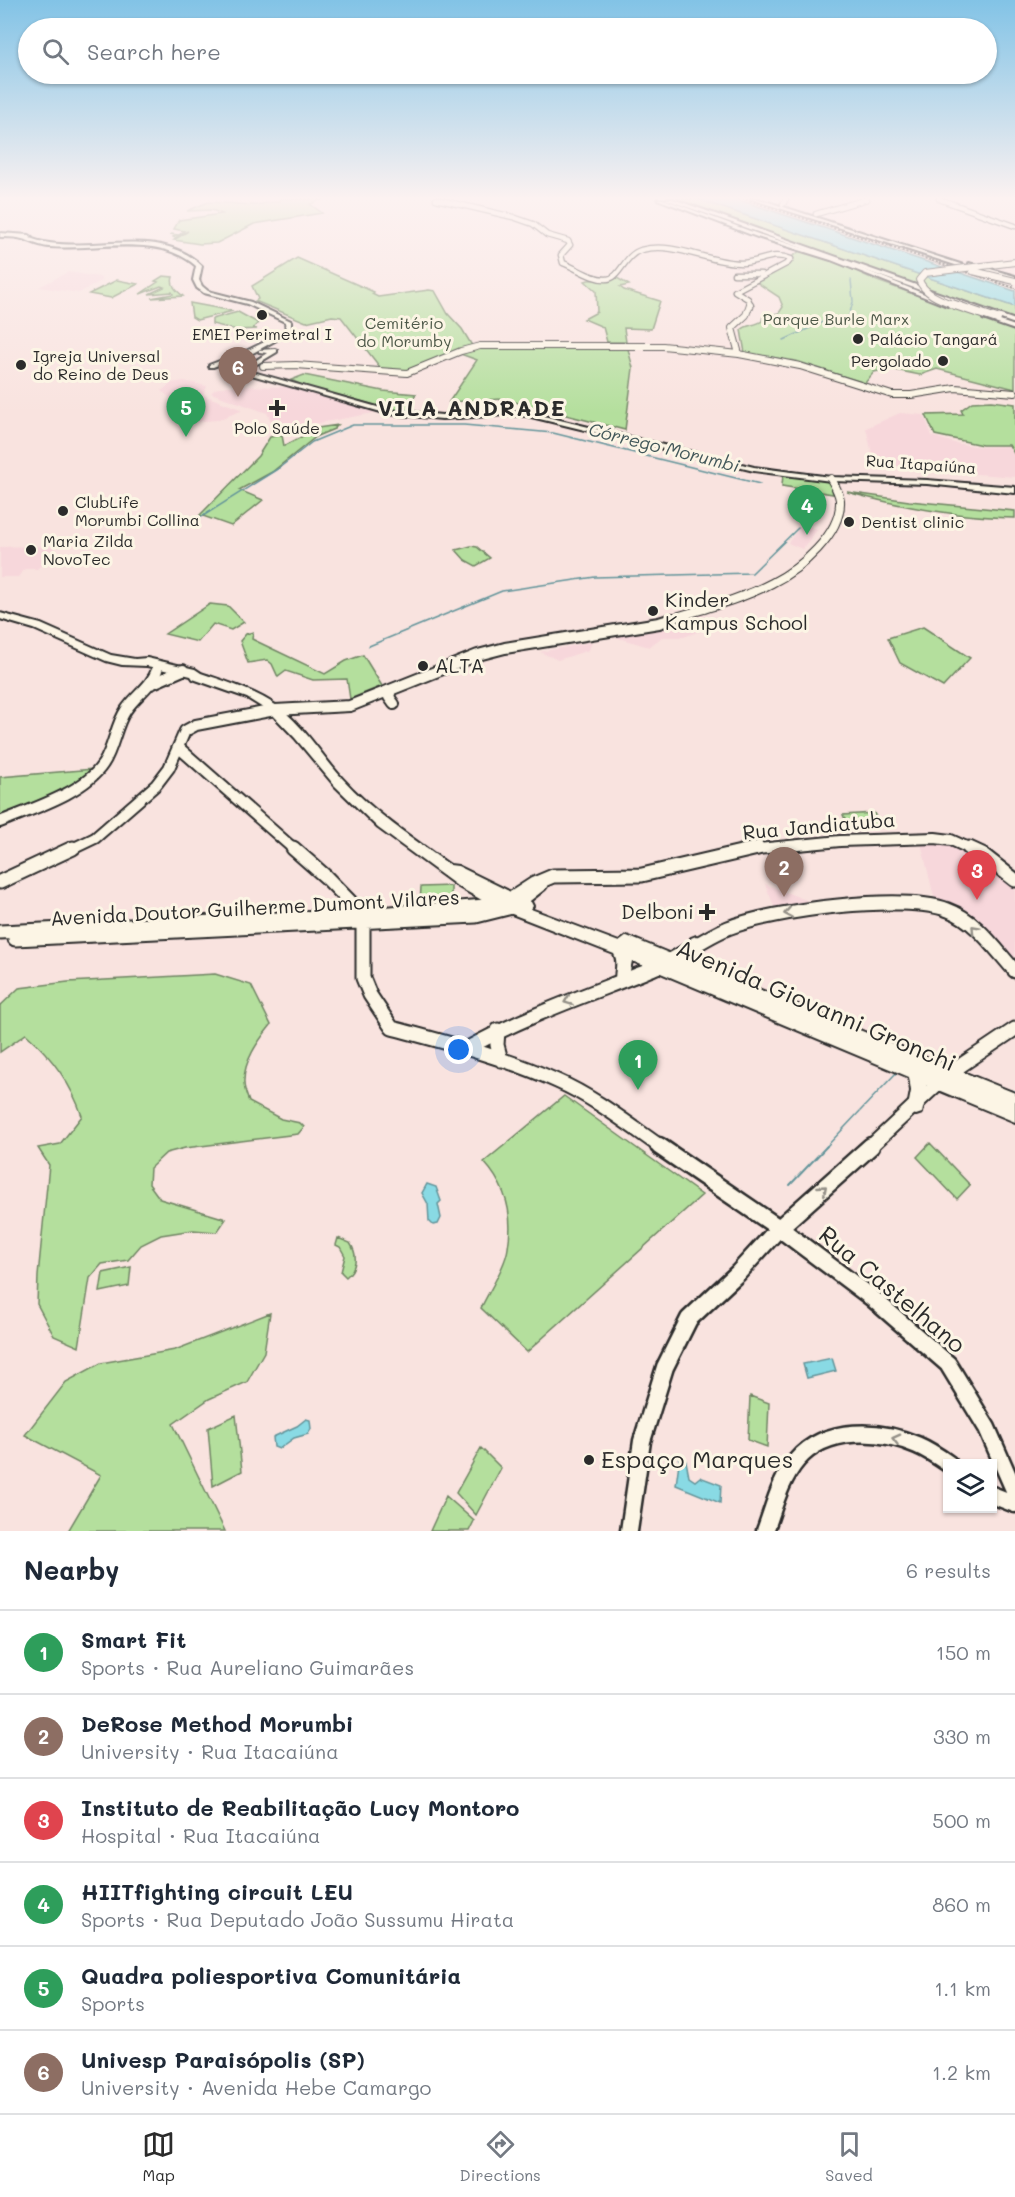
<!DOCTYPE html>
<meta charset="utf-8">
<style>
body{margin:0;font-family:Mali,sans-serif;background:#f6f6f7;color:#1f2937}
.controls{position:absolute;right:18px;bottom:18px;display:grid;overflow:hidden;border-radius:0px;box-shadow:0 2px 4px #0004}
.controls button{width:54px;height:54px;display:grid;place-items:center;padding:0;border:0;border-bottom:2px solid #e0e1e3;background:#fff;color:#1f2937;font:30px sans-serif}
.you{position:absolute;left:459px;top:1050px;width:21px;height:21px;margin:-15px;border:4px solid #fff;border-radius:50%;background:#1a73e8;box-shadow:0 0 0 9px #1a73e833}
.badge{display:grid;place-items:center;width:39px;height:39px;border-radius:50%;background:#2b2b2b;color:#fff;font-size:20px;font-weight:700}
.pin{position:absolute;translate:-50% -50px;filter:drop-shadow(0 2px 3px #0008)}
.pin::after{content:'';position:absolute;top:32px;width:21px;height:18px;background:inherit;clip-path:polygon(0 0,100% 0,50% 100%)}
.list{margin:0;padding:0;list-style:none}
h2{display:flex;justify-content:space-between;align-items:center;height:78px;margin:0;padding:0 24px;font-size:26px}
h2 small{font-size:20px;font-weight:400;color:#747a83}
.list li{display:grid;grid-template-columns:39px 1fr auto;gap:18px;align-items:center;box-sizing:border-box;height:84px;padding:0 24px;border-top:2px solid #e0e1e3}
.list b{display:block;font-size:22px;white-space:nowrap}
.list p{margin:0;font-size:20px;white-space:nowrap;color:#747a83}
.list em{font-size:20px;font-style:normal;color:#747a83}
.icon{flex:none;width:33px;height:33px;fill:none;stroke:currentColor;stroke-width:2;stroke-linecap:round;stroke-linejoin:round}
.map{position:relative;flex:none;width:1015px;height:1531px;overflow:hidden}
.search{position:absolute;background:#fff;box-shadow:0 2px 4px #0004;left:18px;right:18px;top:18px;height:66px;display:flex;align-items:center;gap:15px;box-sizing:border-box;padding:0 21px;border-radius:33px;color:#747a83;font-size:22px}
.sheet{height:582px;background:#fff}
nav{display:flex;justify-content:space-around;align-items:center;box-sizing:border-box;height:84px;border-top:2px solid #e0e1e3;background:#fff;font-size:16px;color:#747a83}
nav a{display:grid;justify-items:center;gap:3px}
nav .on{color:#2b2b2b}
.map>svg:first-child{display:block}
.built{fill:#f7d7db}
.green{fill:#b4df9d;stroke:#708564;stroke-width:1.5}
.water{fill:#89dae4;stroke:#63949a;stroke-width:1.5}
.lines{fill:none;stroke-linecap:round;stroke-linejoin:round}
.stream-far1{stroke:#63949a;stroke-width:1.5}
.stream{stroke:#63949a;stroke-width:2}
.secondary-far5-casing{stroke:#2b2b2b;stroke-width:7}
.secondary-far4-casing{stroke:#2b2b2b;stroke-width:8}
.secondary-far3-casing{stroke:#2b2b2b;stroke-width:10}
.secondary-far2-casing{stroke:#2b2b2b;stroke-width:14}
.secondary-far1-casing{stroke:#2b2b2b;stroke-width:17}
.secondary-casing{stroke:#2b2b2b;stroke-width:21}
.primary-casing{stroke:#2b2b2b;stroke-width:4}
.highway-casing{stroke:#2b2b2b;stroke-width:4}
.secondary-far5{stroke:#fcf5e5;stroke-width:4.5}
.secondary-far4{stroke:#fcf5e5;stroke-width:6}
.secondary-far3{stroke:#fcf5e5;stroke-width:8}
.secondary-far2{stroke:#fcf5e5;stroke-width:10}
.secondary-far1{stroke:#fcf5e5;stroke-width:13}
.secondary{stroke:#fcf5e5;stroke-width:16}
.primary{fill:#fcf5e5;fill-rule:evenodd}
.highway{fill:#fcf5e5;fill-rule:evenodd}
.rail-casing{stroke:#2b2b2b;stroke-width:2}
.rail{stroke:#fcf5e5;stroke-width:1.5;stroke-dasharray:2;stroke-linecap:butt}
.highway-bridge-far1-casing{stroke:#2b2b2b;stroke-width:8;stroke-linecap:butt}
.highway-bridge-casing{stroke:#2b2b2b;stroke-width:10;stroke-linecap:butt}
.highway-bridge-far1{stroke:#fcf5e5;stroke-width:6}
.highway-bridge{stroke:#fcf5e5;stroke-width:8}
.oneway{stroke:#949088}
.poi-dot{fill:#2b2b2b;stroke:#fcf5e5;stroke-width:2}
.labels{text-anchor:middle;stroke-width:6;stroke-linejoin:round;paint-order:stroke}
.far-park-label{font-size:16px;fill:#4d5848;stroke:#fcf5e5}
.far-poi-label{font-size:16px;fill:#2b2b2b;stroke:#fcf5e5;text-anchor:start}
.far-street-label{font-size:16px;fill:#2b2b2b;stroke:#fcf5e5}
.far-water-label{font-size:18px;font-style:italic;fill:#425759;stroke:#fcf5e5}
.poi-label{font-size:20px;fill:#2b2b2b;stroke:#fcf5e5;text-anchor:start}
.street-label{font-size:20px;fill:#2b2b2b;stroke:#fcf5e5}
.far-district-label{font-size:22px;font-weight:bold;letter-spacing:1.5px;fill:#2b2b2b;stroke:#fcf5e5}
.near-street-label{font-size:24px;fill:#2b2b2b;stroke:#fcf5e5}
.near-poi-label{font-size:24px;fill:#2b2b2b;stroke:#fcf5e5;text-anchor:start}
</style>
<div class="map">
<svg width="1015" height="1531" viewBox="0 0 1015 1531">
<rect width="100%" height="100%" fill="#f9e3df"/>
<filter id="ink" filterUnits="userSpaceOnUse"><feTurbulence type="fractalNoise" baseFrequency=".0167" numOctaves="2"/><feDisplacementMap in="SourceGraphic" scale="12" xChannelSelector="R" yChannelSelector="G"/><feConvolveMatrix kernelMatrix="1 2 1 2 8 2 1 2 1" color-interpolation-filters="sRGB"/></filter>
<g filter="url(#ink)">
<!-- built -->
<path class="built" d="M68,272L99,277L103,280L79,293L39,287Z
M184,381L207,386L203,395L240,409L241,411L217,420L181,423L185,413L182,406L161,391L172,383Z
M227,386L288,387L379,412L271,432V421L267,413L211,393L215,389Z
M900,413L924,415L932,436L954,443L982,447L1008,446L1015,456V477L875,466L866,428Z
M801,525L818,529L802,549L788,543Z
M29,546L54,547L47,560L37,569H25L18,577H0V547Z
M699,611L713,626L684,637H662L649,647L605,634Z
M592,642L589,650L558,660L540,652Z
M936,840L960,846L1015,885V967L945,904L934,897L921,843Z
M765,884L806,900L807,904L775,908Z"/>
<!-- green -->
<path class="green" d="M279,199H324L310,204L322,213L254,224L217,243L200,244L174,240L188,231L175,238L173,237L176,235L170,234L179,235L184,231L174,229L179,220L222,214L212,210L187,211L208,202L255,205L280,201Z
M673,199H698L1015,307V320Z
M800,251L835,261L877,281L1015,330V389L937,369L920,375L890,369L874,372L865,383L796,361L745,353L741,330C747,324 755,326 762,321L763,316L779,313L783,307L779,297L756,282Z
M297,258L374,292L372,294L378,297L429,290L435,291L448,314L462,329L474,349H628L633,368L625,430L503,399L449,402L477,360L458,353L415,370L383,371L341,317L332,316L306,322L255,301L258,299L252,286Z
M163,276L173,277C170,286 177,291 183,296L151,298L173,294L172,292L149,294L164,287L161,286L140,294L158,282L155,281Z
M617,278L629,285L620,287L624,290L660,301L651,329L624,328L626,342H607L603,327L584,319L597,312L596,291L585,281C595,277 606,284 617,278Z
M117,280L138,284L111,298L89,294Z
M190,303L233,311L197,320L192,317Z
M238,312L258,323L253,328L257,329L237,330L212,324V319Z
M304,375L383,391L416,394L411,401L414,410L406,411C421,413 437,416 453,416C479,415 503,410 529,413L730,462L771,470L736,464L544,416L494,412L453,416L393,410L304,386L291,380Z
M991,401L1015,404V455L1009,445H982L935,435L926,415L963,414L961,410L972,402Z
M338,425L334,429L317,436L272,472L239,490L263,500L231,526L200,515L258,456L270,437L282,435L284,446L309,433L311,429Z
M783,474L830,482L833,494L782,486Z
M847,492L909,501L1015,511V518C959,517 901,507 847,492Z
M471,546L477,547L490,558L476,566L465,560L456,550Z
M210,604L228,606L244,622L231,630L213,624L198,642L165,634Z
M923,627L970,658L943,687L900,663L888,638Z
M253,632L252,639L256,641L325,674L346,661L363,655L382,686L350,699L347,679L313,680L286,671L278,677L272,664L267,660L248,663L240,641L246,634Z
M94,769L69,788L0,820V777Z
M874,813L880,826L849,828L843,815Z
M451,886V902L420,904L421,887Z
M215,974L251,985L271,1025C258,1041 243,1062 244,1083C244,1089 247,1096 249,1102L281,1119L300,1123L304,1127L298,1134L185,1148L166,1153L150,1168L149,1184L160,1199L226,1219L217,1232L193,1230L161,1235L141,1245L128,1260L102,1264L90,1278L79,1347L54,1336L37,1304L38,1276L49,1165L38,1148L60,1144L82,1116C71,1083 52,1057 26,1034L0,1052V1006L19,988L68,982Z
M564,1096L702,1195L527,1352L481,1308C489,1291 506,1265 508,1248C514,1214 506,1186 484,1162Z
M930,1143L970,1185L957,1199L917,1157Z
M338,1238L350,1243C358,1255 357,1268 346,1277L341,1272L345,1256L340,1247L336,1245Z
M131,1267L129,1286L100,1292L103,1273Z
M270,1313L264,1352L247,1382L209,1399L173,1424L225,1531H68L101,1475L25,1435L66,1382L101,1363L175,1350Z
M750,1396L769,1403L767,1447L748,1440Z
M236,1415L242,1471L213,1486L208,1428Z
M481,1448L501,1468L476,1515L456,1493Z
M446,1496L474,1521L469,1531H430Z"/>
<!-- water -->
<path class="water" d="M697,199H736L1015,291V307Z
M427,1184L436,1187L441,1201L438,1204L441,1218L438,1224L433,1225L429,1221L428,1204L422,1193Z
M832,1358L836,1371L807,1378L803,1364Z
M306,1419L310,1420L311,1429L308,1434L294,1438L279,1449L274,1447L273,1437L297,1426Z
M680,1455L686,1461L689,1477L695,1481L700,1477L721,1485L720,1503L676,1485Z"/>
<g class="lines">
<!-- stream-far1 -->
<path class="stream-far1" d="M851,280L853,301
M843,320L848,319L853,302
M784,340L827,320
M195,521L279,468L312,442L353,425H464L553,433L760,484
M369,646L502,591L595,577L752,573L798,528
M1005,1089L1015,1091
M826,1147L897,1072"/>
<!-- stream -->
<path class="stream" d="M790,1185L827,1146"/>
<defs>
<path id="secondary-far5" d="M436,199L513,217L533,224L547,235L568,241L570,245L561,255L563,263C577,268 592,280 607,279C620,279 624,255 641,250C676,241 707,263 741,263C760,263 772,251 791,259L788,263L735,291L748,299L751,306
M939,199L1015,226
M783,204L786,199
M816,214L867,199
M734,274H761"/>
<path id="secondary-far4" d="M739,354L732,328L746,315L750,304
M263,366L296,365L407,373L461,351L480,346H663L739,354L800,366L892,395H911L955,388L1015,393"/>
<path id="secondary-far3" d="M667,620C702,609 740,600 772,583C800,569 842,534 840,500C839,492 835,486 831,479"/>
<path id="secondary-far2" d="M151,684L183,670
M391,690L389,697L394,704
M178,747L295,850
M0,822C31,809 84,793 103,764C114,748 115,726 126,710C136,695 151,687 157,670
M70,850L95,838L156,785L169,768L185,731L196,725L275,710L350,706L478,655L505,648L659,623L672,619
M747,850L840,841L935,838L951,840L973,850"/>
<path id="secondary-far1" d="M293,848L326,877L363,915
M969,848L982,854L1015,880
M0,882L73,848
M363,915V978L370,995L392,1028C448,1043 504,1057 557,1081C594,1097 628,1124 661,1147
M0,932L363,915L486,906L511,899L534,884L553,876L642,875L758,848
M15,939L476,916L512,907L541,884
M498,1030L497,1045L501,1060
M468,1048C527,1015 590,994 652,969C679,958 701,939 728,928C773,910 904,893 948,910C976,920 996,950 1015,971
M870,1147L948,1074L1015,1029"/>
<path id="secondary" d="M659,1146L779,1228L871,1297L948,1364L987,1428L1015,1492
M992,1495L1015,1504
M629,1531L642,1441L665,1367L689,1319L738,1273L779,1228L871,1146
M765,1531C774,1507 780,1480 797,1460C826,1426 880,1429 917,1445C929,1450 939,1457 949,1464"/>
<path id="primary" d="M657,199H663L761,235L835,258L952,305L947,306L831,260L757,237Z
M0,233L29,235L32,237L30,238C83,258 157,221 202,266L199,280L202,286L208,291L251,302L291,321V332L251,354L243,363L246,370L388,410L442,415L505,411L527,412L754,467L831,477L927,480L1015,487V493L927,484L831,481L754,471L527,416L505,415L442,419L388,414L241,372L237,363L240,357L213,367H209V365L248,350L281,334L286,330L285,322L247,304L204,293L197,288L193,280L196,266C157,232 97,251 49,247C38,246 29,240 18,238C13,237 6,237 0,237Z
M985,316L1015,326V330L983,319Z
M275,349L277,350V352L257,364L252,363L267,353L259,352V350Z
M0,613L41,624L111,655L135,659L147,658L195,669L201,673C227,682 254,690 277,706C303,724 321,755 342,778C373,812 412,838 450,865L458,866L531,902L533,906L531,909L619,942L627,936L688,961L691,938L696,936L701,938C705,948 700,958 704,967L1015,1093V1122L926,1085L927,1091L922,1113L916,1115L910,1113L908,1107L911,1091L909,1077L632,961L627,985L622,987L617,985C612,974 620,965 614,954L494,907L457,886L378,828L335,786L295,738L271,713L247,698L193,679L191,676L147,666L122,665L106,661L34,629L0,619Z"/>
<path id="highway" d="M665,199H673L1015,320V324Z
M751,199H759L982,271L977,272Z
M969,263L1015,276V280L969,265Z"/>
</defs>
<!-- secondary-far5 casing -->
<use href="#secondary-far5" class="secondary-far5-casing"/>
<!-- secondary-far4 casing -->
<use href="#secondary-far4" class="secondary-far4-casing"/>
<!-- secondary-far3 casing -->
<use href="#secondary-far3" class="secondary-far3-casing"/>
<!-- secondary-far2 casing -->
<use href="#secondary-far2" class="secondary-far2-casing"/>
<!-- secondary-far1 casing -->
<use href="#secondary-far1" class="secondary-far1-casing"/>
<!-- secondary casing -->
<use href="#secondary" class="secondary-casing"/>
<!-- primary casing -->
<use href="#primary" class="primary-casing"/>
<!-- highway casing -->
<use href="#highway" class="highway-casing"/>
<!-- secondary-far5 -->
<use href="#secondary-far5" class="secondary-far5"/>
<!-- secondary-far4 -->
<use href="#secondary-far4" class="secondary-far4"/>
<!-- secondary-far3 -->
<use href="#secondary-far3" class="secondary-far3"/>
<!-- secondary-far2 -->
<use href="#secondary-far2" class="secondary-far2"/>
<!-- secondary-far1 -->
<use href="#secondary-far1" class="secondary-far1"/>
<!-- secondary -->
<use href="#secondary" class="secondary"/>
<!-- primary -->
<use href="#primary" class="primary"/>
<!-- highway -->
<use href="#highway" class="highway"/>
<defs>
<path id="rail" d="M744,199L1015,288"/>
</defs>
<!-- rail casing -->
<use href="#rail" class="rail-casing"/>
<!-- rail -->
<use href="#rail" class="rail"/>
<defs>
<path id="highway-bridge-far1" d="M973,271L1015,281
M957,306C942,300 925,295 919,280L925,273L1015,262"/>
<path id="highway-bridge" d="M952,304L997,319"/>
</defs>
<!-- highway-bridge-far1 casing -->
<use href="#highway-bridge-far1" class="highway-bridge-far1-casing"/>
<!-- highway-bridge casing -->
<use href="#highway-bridge" class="highway-bridge-casing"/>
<!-- highway-bridge-far1 -->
<use href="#highway-bridge-far1" class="highway-bridge-far1"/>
<!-- highway-bridge -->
<use href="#highway-bridge" class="highway-bridge"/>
</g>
<!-- one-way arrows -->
<defs><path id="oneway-chevron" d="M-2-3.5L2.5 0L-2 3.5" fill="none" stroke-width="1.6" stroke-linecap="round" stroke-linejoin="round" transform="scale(1.5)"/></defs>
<g class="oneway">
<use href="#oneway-chevron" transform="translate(788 913) rotate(170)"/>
<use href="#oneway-chevron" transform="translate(975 929) rotate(-133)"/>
<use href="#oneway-chevron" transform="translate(568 1001) rotate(159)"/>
<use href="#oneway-chevron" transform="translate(823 1189) rotate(-41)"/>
<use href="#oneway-chevron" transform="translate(896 1439) rotate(-166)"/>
</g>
</g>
<!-- sky -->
<linearGradient id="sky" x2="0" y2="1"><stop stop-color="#82c3e6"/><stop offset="0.48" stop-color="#fcf2f1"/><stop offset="1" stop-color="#fcf2f1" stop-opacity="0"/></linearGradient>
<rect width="1015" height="413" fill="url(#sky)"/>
<!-- markers -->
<g class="poi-dot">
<circle cx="262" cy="315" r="6"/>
<circle cx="858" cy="339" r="6"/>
<circle cx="943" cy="361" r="6"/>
<circle cx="21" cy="365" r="6"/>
<path d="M274 399h6v6h6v6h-6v6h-6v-6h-6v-6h6z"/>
<circle cx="63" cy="511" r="6"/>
<circle cx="849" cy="522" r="6"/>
<circle cx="31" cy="550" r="6"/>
<circle cx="653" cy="611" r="6"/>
<circle cx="423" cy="666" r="6"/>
<path d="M704 903h6v6h6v6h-6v6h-6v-6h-6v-6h6z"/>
<circle cx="589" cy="1460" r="6"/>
</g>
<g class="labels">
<!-- far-park labels -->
<g class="far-park-label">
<text x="836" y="325">Parque Burle Marx</text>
<text x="404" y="329">Cemitério<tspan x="404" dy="18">do Morumby</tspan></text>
</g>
<!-- far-poi labels -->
<g class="far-poi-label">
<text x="262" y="340" text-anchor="middle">EMEI Perimetral I</text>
<text x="870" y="345">Palácio Tangará</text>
<text x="33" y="362">Igreja Universal<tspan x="33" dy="18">do Reino de Deus</tspan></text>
<text x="931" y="367" text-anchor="end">Pergolado</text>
<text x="277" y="434" text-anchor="middle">Polo Saúde</text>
<text x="75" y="508">ClubLife<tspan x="75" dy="18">Morumbi Collina</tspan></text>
<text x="861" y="528">Dentist clinic</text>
<text x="43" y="547">Maria Zilda<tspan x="43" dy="18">NovoTec</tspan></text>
</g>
<!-- far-street labels -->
<g class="far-street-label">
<text transform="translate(921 464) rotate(4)" y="6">Rua Itapaiúna</text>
</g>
<!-- far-water labels -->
<g class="far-water-label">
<text transform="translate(664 448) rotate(14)" y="6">Córrego Morumbi</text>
</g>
<!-- poi labels -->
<g class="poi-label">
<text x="665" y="607">Kinder<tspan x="665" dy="23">Kampus School</tspan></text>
<text x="435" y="673">ALTA</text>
<text x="694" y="919" text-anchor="end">Delboni</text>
</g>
<!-- street labels -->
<g class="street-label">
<text transform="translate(819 826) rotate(-5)" y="7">Rua Jandiatuba</text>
<text transform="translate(255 908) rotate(-3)" y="7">Avenida Doutor Guilherme Dumont Vilares</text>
</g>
<!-- far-district labels -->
<g class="far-district-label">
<text x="472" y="416">VILA ANDRADE</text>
</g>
<!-- near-street labels -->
<g class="near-street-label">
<text transform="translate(816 1006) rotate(23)" y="8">Avenida Giovanni Gronchi</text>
<text transform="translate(892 1290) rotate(40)" y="8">Rua Castelhano</text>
</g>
<!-- near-poi labels -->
<g class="near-poi-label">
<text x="601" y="1468">Espaço Marques</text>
</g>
</g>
</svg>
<div class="controls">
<button><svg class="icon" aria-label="layers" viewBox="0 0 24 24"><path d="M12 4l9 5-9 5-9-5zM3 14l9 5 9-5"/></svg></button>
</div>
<div class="you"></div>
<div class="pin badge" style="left:638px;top:1090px;background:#2e9e5b">1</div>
<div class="pin badge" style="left:784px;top:897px;background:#8d6e63">2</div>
<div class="pin badge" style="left:977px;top:900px;background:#e0444e">3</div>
<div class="pin badge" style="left:807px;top:535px;background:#2e9e5b">4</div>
<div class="pin badge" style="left:186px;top:437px;background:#2e9e5b">5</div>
<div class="pin badge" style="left:238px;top:397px;background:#8d6e63">6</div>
<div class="search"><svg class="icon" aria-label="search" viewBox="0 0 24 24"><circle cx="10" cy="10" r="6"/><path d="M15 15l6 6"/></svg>Search here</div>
</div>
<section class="sheet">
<h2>Nearby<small>6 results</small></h2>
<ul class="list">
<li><span class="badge" style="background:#2e9e5b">1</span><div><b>Smart Fit</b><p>Sports · Rua Aureliano Guimarães</p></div><em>150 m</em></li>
<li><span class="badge" style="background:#8d6e63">2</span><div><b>DeRose Method Morumbi</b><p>University · Rua Itacaiúna</p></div><em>330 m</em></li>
<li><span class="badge" style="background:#e0444e">3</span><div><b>Instituto de Reabilitação Lucy Montoro</b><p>Hospital · Rua Itacaiúna</p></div><em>500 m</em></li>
<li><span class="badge" style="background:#2e9e5b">4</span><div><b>HIITfighting circuit LEU</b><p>Sports · Rua Deputado João Sussumu Hirata</p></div><em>860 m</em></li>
<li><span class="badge" style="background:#2e9e5b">5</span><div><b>Quadra poliesportiva Comunitária</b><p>Sports</p></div><em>1.1 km</em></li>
<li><span class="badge" style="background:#8d6e63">6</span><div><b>Univesp Paraisópolis (SP)</b><p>University · Avenida Hebe Camargo</p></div><em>1.2 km</em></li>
</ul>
</section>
<nav>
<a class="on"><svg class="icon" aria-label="map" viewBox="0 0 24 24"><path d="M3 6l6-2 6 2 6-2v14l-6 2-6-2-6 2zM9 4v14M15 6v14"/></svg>Map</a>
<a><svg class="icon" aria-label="directions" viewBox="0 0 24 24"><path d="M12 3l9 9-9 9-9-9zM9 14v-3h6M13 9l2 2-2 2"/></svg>Directions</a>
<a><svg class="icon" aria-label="saved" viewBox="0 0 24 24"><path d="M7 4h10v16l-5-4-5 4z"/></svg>Saved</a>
</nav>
